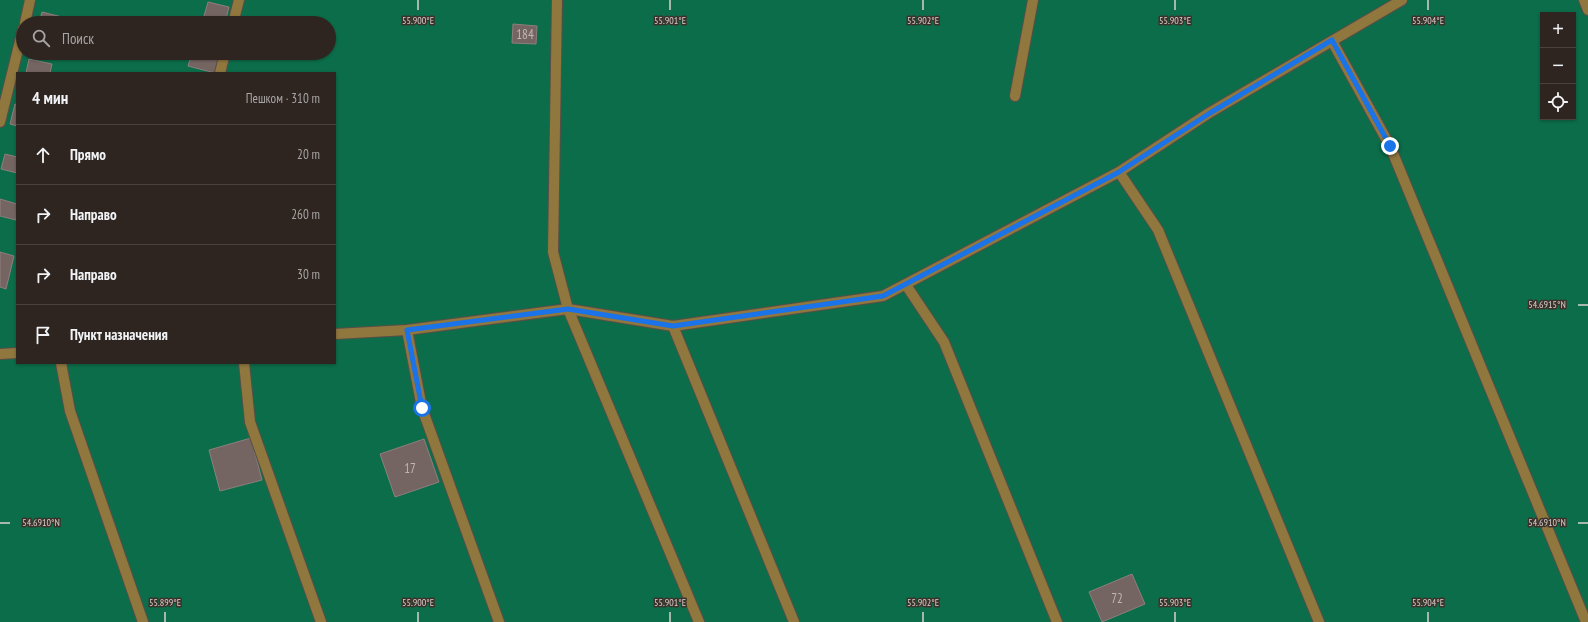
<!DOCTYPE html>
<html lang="ru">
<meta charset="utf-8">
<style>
body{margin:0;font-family:"PT Sans Narrow",sans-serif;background:#362d29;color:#f1f3f6}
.controls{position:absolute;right:12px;top:12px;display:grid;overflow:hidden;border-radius:0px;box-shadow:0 1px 3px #0004}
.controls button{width:36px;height:36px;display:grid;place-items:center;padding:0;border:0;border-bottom:1px solid #49423e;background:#2e2520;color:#f1f3f6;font:20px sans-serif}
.stop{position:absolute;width:12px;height:12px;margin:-9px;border:3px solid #1a73e8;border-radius:50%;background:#fff}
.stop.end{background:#1a73e8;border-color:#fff;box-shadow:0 1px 4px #0008}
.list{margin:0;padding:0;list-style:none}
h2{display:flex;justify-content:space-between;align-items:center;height:52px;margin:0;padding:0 16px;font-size:17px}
h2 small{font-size:13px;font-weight:400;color:#a7a5a5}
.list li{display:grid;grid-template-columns:26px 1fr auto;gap:12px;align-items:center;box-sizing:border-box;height:60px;padding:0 16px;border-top:1px solid #49423e}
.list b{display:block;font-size:15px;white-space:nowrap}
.list em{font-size:13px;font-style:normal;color:#a7a5a5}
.icon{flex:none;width:22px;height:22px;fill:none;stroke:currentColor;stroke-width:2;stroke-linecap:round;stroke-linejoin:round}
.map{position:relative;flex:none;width:1588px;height:622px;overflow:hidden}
.search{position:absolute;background:#2e2520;box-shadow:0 1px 3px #0004;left:16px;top:16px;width:320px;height:44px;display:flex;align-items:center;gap:10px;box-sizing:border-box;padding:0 14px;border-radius:22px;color:#a7a5a5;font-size:15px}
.panel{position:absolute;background:#2e2520;box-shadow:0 1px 3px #0004;left:16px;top:72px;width:320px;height:292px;border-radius:0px}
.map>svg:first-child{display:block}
.green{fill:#0c6d4a;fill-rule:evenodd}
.building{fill:#746462;stroke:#8f7e7d}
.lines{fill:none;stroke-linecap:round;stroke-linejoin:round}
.minor-casing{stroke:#594e48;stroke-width:12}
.minor{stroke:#90773e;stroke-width:10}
.route{stroke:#1a73e8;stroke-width:5}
.ticks{fill:none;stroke:#d9d1cd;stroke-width:1.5}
.labels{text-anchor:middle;stroke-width:3;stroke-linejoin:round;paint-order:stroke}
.number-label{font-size:13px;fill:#c0b6b2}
.ticks-label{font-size:10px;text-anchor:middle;fill:#d9d1cd;stroke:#3d312b;stroke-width:3;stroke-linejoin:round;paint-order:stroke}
</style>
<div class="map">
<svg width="1588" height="622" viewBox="0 0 1588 622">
<rect width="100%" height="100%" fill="#3d312b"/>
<!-- green -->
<path class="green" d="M0,0H1588V622H0ZM1543,15H1573V117H1543ZM23,23H329V53H23ZM17,73H335V363H17Z"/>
<!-- building -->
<path class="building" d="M208,2L229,7L225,23H202Z
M42,12L70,19L69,23H39Z
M513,24L537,26L536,44L512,43Z
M192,53H220L215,73L188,66Z
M29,59L52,64L50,73H26Z
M15,104L17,105V126L10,124Z
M5,154L17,157V173L1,169Z
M0,199L17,204L16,220L0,216Z
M0,252L14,256L6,289L0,287Z
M251,438L262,480L220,491L209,450Z
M424,439L439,482L395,497L380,454Z
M1132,574L1145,604L1102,622L1089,592Z"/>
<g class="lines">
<defs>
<path id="minor" d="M557,0L553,252L568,309L699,622
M1584,0L1588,10
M25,23L30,0
M233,23L239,0
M1332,41L1390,146L1586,622
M220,73L225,53
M1015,96L1033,0
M0,122L23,29
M1119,172L1158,230L1319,622
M906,285L944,342L1057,622
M673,326L794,622
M407,330L422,408L499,622
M335,334L407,330L568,309L673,326L883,296L1119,172L1209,113L1402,0
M0,354L17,353
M61,363L70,411L143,622
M244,363L250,422L321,622"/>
</defs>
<!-- minor casing -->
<use href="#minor" class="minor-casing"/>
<!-- minor -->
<use href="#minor" class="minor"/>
</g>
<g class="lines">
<!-- route -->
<path class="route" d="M422,408L407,330L568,309L673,326L883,296L1119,172L1210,113L1332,40L1390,146"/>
</g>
<!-- ticks -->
<path class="ticks" d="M418,0V10M670,0V10M923,0V10M1175,0V10M1428,0V10M1578,305H1588M0,523H10M1578,523H1588M165,612V622M418,612V622M670,612V622M923,612V622M1175,612V622M1428,612V622"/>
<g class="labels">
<!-- number labels -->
<g class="number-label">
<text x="525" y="39">184</text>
<text x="410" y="473">17</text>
<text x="1117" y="603">72</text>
</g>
</g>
<g class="ticks-label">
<text x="418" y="24">55.900°E</text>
<text x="670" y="24">55.901°E</text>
<text x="923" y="24">55.902°E</text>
<text x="1175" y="24">55.903°E</text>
<text x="1428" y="24">55.904°E</text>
<text x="1547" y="308">54.6915°N</text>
<text x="41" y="526">54.6910°N</text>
<text x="1547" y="526">54.6910°N</text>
<text x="165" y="606">55.899°E</text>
<text x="418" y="606">55.900°E</text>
<text x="670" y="606">55.901°E</text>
<text x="923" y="606">55.902°E</text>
<text x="1175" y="606">55.903°E</text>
<text x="1428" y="606">55.904°E</text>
</g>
</svg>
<div class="controls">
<button>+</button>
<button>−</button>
<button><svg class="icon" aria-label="locate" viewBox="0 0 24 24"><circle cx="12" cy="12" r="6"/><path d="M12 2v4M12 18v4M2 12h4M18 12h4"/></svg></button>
</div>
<div class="stop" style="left:422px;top:408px"></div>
<div class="stop end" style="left:1390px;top:146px"></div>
<div class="search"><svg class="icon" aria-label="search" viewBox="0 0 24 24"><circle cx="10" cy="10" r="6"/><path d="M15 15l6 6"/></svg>Поиск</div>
<section class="panel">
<h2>4 мин<small>Пешком · 310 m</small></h2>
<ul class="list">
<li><svg class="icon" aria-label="ahead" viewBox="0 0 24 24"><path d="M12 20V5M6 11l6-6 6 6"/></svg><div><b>Прямо</b></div><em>20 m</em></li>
<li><svg class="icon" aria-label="right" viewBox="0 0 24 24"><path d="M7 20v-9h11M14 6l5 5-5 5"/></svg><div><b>Направо</b></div><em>260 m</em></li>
<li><svg class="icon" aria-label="right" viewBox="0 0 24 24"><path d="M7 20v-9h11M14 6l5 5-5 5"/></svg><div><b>Направо</b></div><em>30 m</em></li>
<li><svg class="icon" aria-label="arrive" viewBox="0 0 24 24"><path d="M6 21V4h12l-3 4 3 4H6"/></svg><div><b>Пункт назначения</b></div></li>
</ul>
</section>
</div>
